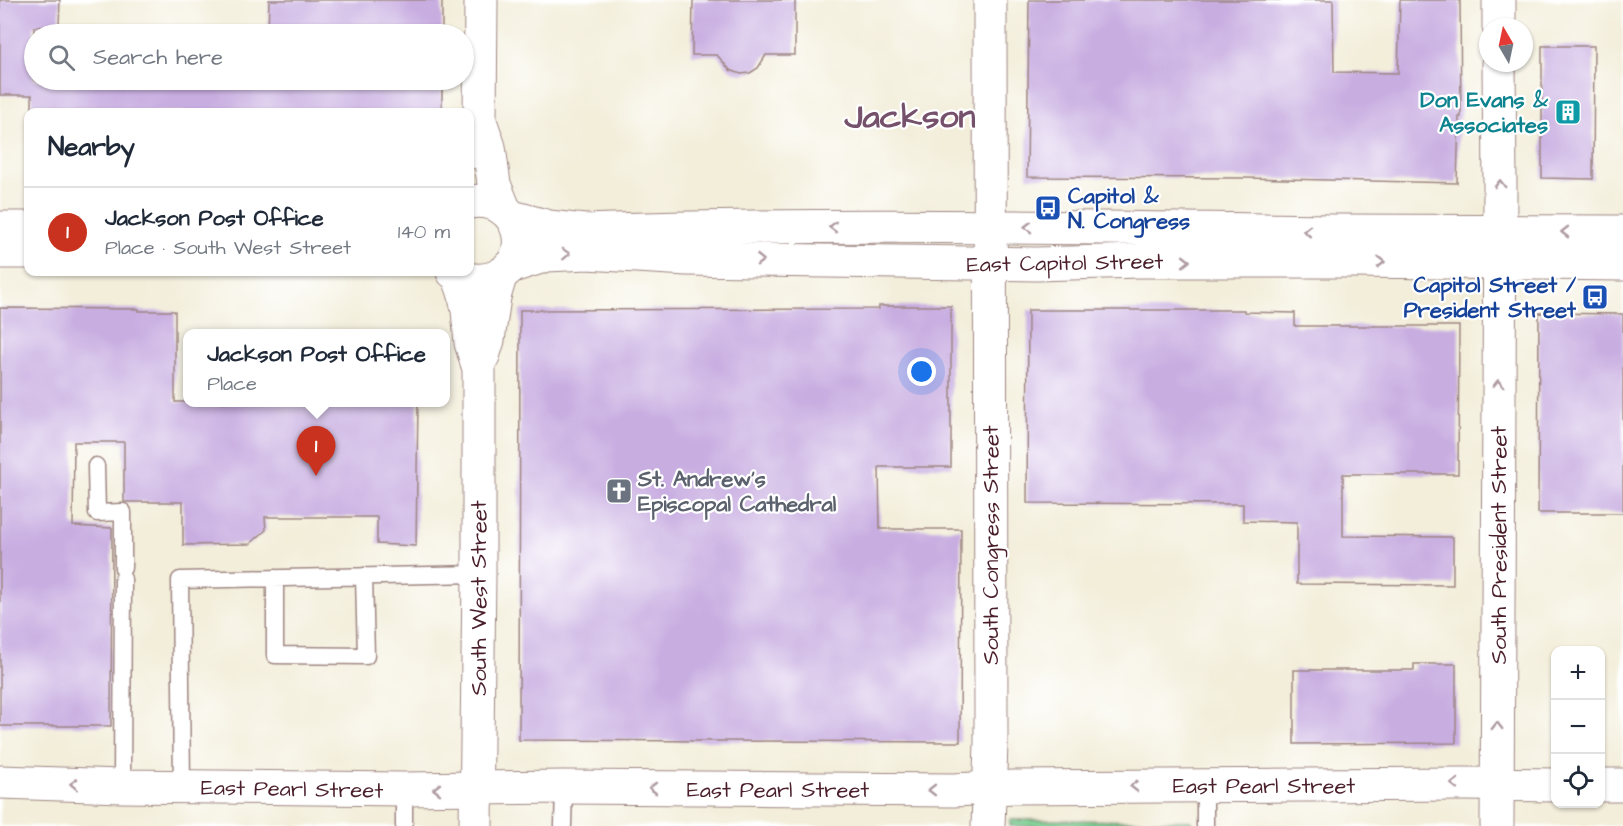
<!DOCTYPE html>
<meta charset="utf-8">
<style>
body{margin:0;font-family:"Architects Daughter",sans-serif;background:#f6f6f7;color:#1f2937}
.controls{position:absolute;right:18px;bottom:18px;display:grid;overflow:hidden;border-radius:12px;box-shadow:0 2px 4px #0004}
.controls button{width:54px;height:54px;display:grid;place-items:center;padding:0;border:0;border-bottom:2px solid #e0e1e3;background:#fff;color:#1f2937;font:30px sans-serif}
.compass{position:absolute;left:1479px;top:18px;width:54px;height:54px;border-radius:50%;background:#fff;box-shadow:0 2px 4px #0004;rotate:351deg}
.you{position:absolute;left:922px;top:372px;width:21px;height:21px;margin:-15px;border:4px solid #fff;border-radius:50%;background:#1a73e8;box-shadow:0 0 0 9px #1a73e833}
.badge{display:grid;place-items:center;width:39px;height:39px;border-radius:50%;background:#c8321e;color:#fff;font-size:20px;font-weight:700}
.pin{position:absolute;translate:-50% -50px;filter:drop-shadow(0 2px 3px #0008)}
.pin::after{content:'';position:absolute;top:32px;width:21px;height:18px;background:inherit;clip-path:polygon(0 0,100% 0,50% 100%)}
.popup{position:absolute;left:183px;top:329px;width:267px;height:78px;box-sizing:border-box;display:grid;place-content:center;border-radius:12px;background:#fff;filter:drop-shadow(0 2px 4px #0005);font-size:20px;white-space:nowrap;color:#747a83}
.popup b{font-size:22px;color:#1f2937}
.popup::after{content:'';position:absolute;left:50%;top:100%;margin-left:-12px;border:12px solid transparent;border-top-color:#fff}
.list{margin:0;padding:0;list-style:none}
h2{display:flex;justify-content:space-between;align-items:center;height:78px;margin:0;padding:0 24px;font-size:26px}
h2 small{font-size:20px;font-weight:400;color:#747a83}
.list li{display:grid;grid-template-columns:39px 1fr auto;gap:18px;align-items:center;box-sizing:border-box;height:90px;padding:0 24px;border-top:2px solid #e0e1e3}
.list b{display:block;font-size:22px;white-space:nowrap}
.list p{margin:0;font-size:20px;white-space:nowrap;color:#747a83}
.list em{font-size:20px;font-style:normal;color:#747a83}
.icon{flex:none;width:33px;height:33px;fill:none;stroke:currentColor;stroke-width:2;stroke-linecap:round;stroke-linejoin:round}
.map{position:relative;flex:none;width:1623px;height:826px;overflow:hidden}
.search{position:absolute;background:#fff;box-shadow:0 2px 4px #0004;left:24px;top:24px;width:450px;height:66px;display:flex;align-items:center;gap:15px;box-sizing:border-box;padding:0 21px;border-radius:33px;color:#747a83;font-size:22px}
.panel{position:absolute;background:#fff;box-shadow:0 2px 4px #0004;left:24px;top:108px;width:450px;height:168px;border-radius:12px}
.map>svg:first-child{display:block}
.green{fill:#7fd396;stroke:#647960;stroke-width:1.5}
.building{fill:#c8ade1}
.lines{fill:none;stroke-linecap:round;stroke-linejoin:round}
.service-casing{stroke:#9e8682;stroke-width:19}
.minor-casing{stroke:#9e8682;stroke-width:35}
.tertiary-casing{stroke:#9e8682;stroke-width:35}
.secondary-casing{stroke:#9e8682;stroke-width:35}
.service{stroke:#fff;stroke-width:16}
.minor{stroke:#fff;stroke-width:33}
.tertiary{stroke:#fff;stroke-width:33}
.secondary{stroke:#fff;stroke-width:33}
.oneway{stroke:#ae9aa0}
.labels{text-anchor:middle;stroke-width:4.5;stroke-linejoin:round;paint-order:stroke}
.culture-label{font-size:22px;font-weight:bold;fill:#0d838f;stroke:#fff;text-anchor:end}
.transit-label{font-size:22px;font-weight:bold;fill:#164399;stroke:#fff;text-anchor:start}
.street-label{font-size:22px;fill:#4a1f2b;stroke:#fff}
.worship-label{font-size:22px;font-weight:bold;fill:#5b616d;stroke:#fff;text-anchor:start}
.town-label{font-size:34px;font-weight:bold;fill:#76516b;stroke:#fff}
</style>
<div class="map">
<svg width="1623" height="826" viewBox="0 0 1623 826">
<rect width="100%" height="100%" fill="#fff"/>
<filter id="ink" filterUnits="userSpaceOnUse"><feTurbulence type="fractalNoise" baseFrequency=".0167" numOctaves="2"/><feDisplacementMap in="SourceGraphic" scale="12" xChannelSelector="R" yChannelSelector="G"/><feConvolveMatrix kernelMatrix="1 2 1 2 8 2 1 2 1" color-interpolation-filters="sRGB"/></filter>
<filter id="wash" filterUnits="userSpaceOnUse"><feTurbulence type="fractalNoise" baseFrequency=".008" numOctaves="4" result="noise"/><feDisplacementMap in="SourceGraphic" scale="24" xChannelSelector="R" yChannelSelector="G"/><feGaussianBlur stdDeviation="1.35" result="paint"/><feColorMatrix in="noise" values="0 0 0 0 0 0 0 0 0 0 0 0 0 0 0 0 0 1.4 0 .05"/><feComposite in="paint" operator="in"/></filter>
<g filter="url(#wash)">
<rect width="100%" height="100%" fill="#f3eeda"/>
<!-- green -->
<path class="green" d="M1010,820L1192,821V826H1010Z"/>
<g id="blocks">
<!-- building -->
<path class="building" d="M0,0H60L59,26L34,27V80H442V112H32V95H0Z
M269,0H442V34H268Z
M693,0H795V55H766L758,68L750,73L741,74L730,70L717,55H692Z
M1029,0H1333L1334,72L1398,73L1400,0H1460L1461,117H1459L1457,183L1245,178L1027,177Z
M1542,46H1594L1593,179L1542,178Z
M879,306H951V467H879L880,529H961L960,742L519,740L520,310L879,309Z
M0,308L139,309V311H175V402H418L416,546L377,544V517H265L266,530L250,544L183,545V502H124V442H74L73,526L112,528L111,726H0Z
M1028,310H1244V312L1295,313V326H1459L1458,474H1343V536L1453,537V585L1297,584V522L1243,521V504L1027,503Z
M1539,313L1623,314V513H1538Z
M1414,664H1456V743L1294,744V670H1414Z"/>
</g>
</g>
<g filter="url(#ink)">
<use href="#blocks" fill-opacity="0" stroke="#9e8682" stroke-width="1.5"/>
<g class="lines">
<defs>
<path id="service" d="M96,466L97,513L123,512V568
M275,578V655L366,656L364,576
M122,786L123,579
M182,787L180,580L479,574
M404,826V789
M563,826L564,787
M1205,826V786"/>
<path id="minor" d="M1499,0V27
M988,826L991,744L990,0
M1497,826L1500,188L1499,63"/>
<path id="tertiary" d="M480,121L489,147L494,184L504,209
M470,152L480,121L481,0
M458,275L464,292L468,310L471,343L479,369V574L476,826
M483,356L488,340L494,297L501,274"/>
<path id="secondary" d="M512,217L549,227L584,231C834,222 1085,228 1336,231C1432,232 1527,231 1623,232
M0,228H28
M0,252H28
M509,267L547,255L587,253L687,259L1036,264L1139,261H1351L1623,264
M453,272C465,280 478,283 493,278C538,262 522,194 470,202
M0,782L122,786L404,789L564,787L953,790L1014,787L1463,784L1556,785
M1600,785H1623"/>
</defs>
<!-- service casing -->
<use href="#service" class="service-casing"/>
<!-- minor casing -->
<use href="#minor" class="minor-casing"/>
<!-- tertiary casing -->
<use href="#tertiary" class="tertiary-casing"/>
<!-- secondary casing -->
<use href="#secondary" class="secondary-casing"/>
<!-- service -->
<use href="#service" class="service"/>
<!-- minor -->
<use href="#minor" class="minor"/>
<!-- tertiary -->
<use href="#tertiary" class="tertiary"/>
<!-- secondary -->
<use href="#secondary" class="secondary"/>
</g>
<!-- one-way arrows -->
<defs><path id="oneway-chevron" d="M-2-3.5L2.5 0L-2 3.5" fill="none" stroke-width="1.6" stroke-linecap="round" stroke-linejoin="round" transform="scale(1.5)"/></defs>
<g class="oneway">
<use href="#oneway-chevron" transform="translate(1500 184) rotate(-90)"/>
<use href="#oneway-chevron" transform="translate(833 227) rotate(179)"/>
<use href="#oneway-chevron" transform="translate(1028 227) rotate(-180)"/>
<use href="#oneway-chevron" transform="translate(1307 231) rotate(-179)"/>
<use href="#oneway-chevron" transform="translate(1565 232) rotate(-180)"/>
<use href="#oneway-chevron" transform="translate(566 254) rotate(-2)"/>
<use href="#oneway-chevron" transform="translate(760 260) rotate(1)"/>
<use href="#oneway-chevron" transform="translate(1186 261)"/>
<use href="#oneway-chevron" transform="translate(1381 262) rotate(1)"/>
<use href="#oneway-chevron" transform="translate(1498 384) rotate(-90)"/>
<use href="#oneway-chevron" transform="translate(1497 726) rotate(-90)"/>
<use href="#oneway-chevron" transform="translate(74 784) rotate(-178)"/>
<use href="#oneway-chevron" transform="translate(1455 784) rotate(180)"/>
<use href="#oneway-chevron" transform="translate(1134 786) rotate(180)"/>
<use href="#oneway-chevron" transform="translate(653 788) rotate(-180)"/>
<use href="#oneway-chevron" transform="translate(437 789) rotate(180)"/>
<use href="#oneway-chevron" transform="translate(932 790) rotate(-180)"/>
</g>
</g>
<!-- icons -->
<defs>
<symbol id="building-square" viewBox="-11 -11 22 22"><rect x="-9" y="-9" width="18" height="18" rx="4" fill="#0f9aa8" stroke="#fff"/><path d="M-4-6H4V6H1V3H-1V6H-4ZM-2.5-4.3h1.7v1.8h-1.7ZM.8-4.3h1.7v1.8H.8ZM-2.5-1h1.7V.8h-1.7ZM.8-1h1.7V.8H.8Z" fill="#fff"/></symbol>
<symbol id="bus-square" viewBox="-11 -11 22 22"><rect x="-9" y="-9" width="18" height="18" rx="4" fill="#1a4fb4" stroke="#fff"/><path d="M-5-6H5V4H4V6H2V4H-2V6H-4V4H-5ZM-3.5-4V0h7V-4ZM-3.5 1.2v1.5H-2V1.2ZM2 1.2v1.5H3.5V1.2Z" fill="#fff"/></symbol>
<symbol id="church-square" viewBox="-11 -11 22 22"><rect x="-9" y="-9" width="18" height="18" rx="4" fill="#6b7280" stroke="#fff"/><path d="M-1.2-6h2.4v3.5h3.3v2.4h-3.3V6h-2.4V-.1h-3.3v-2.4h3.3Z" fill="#fff"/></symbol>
</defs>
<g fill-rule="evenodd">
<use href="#building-square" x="1553" y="97" width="30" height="30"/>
<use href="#bus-square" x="1033" y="193" width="30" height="30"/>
<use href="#bus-square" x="1580" y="282" width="30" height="30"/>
<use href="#church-square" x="604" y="476" width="30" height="30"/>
</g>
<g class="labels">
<!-- culture labels -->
<g class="culture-label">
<text x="1548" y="107">Don Evans &amp;<tspan x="1548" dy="25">Associates</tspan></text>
</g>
<!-- transit labels -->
<g class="transit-label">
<text x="1068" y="203">Capitol &amp;<tspan x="1068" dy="25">N. Congress</tspan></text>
<text x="1576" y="292" text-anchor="end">Capitol Street /<tspan x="1576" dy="25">President Street</tspan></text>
</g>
<!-- street labels -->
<g class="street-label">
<text transform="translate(1065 262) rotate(-1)" y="8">East Capitol Street</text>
<text transform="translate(990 545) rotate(-90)" y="8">South Congress Street</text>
<text transform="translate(1498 545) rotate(-90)" y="8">South President Street</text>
<text transform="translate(478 598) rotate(-90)" y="8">South West Street</text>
<text x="1264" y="793">East Pearl Street</text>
<text transform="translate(292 788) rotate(1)" y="8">East Pearl Street</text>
<text x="778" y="797">East Pearl Street</text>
</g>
<!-- worship labels -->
<g class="worship-label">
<text x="638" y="486">St. Andrew's<tspan x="638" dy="25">Episcopal Cathedral</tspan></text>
</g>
<!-- town labels -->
<g class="town-label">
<text x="910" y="127">Jackson</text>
</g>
</g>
</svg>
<div class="controls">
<button>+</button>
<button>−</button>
<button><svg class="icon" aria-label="locate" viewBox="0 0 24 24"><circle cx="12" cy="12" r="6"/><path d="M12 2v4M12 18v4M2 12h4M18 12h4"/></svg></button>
</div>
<svg class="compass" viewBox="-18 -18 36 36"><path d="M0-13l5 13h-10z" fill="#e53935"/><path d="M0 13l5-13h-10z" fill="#747a83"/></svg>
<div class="you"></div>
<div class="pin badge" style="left:316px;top:476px">1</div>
<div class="popup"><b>Jackson Post Office</b>Place</div>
<div class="search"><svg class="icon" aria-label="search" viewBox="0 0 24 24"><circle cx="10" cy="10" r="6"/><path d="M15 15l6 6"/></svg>Search here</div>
<section class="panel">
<h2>Nearby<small></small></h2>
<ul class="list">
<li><span class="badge">1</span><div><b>Jackson Post Office</b><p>Place · South West Street</p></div><em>140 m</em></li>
</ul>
</section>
</div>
